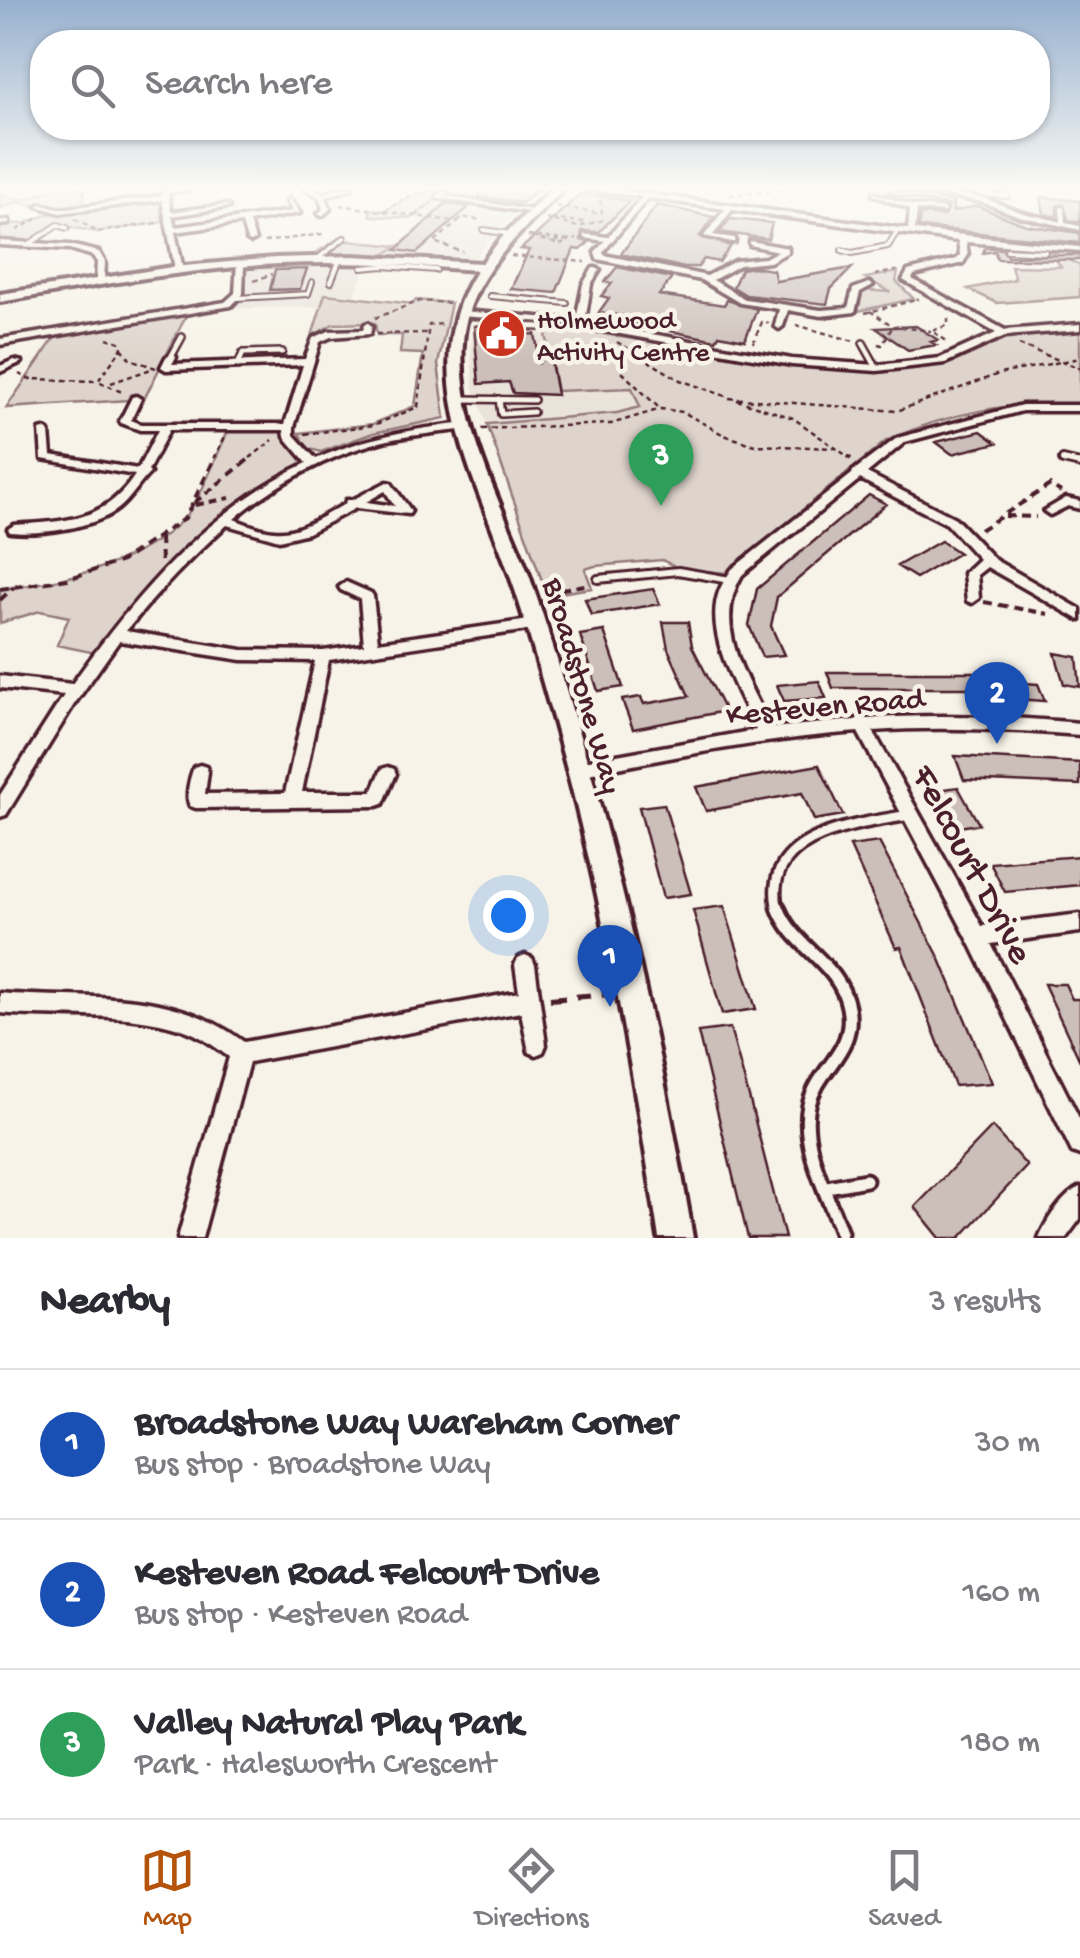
<!DOCTYPE html>
<meta charset="utf-8">
<style>
body{margin:0;font-family:"Gochi Hand",sans-serif;background:#f7f7f7;color:#2b2b33}
.you{position:absolute;left:508px;top:915px;width:35px;height:35px;margin:-25px;border:8px solid #fff;border-radius:50%;background:#1a73e8;box-shadow:0 0 0 15px #1a73e833}
.badge{display:grid;place-items:center;width:65px;height:65px;border-radius:50%;background:#b45309;color:#fff;font-size:32px;font-weight:700}
.pin{position:absolute;translate:-50% -82px;filter:drop-shadow(0 2px 5px #0008)}
.pin::after{content:'';position:absolute;top:52px;width:35px;height:30px;background:inherit;clip-path:polygon(0 0,100% 0,50% 100%)}
.list{margin:0;padding:0;list-style:none}
h2{display:flex;justify-content:space-between;align-items:center;height:130px;margin:0;padding:0 40px;font-size:42px}
h2 small{font-size:32px;font-weight:400;color:#7c7c81}
.list li{display:grid;grid-template-columns:65px 1fr auto;gap:30px;align-items:center;box-sizing:border-box;height:150px;padding:0 40px;border-top:2px solid #e1e1e2}
.list b{display:block;font-size:38px;white-space:nowrap}
.list p{margin:0;font-size:32px;white-space:nowrap;color:#7c7c81}
.list em{font-size:32px;font-style:normal;color:#7c7c81}
.icon{flex:none;width:55px;height:55px;fill:none;stroke:currentColor;stroke-width:2;stroke-linecap:round;stroke-linejoin:round}
.map{position:relative;flex:none;width:1080px;height:1238px;overflow:hidden}
.search{position:absolute;background:#fff;box-shadow:0 2px 8px #0004;left:30px;right:30px;top:30px;height:110px;display:flex;align-items:center;gap:25px;box-sizing:border-box;padding:0 35px;border-radius:40px;color:#7c7c81;font-size:38px}
.sheet{height:580px;background:#fff}
nav{display:flex;justify-content:space-around;align-items:center;box-sizing:border-box;height:140px;border-top:2px solid #e1e1e2;background:#fff;font-size:28px;color:#7c7c81}
nav a{display:grid;justify-items:center;gap:5px}
nav .on{color:#b45309}
.map>svg:first-child{display:block}
.built{fill:#eae3da}
.green{fill:#ded4cc;stroke:#947a7c;stroke-width:2.5}
.building{fill:#ccbfb9;stroke:#4a1f2b;stroke-width:2.5}
.lines{fill:none;stroke-linecap:round;stroke-linejoin:round}
.lane-far4-casing{stroke:#4a1f2b;stroke-width:8}
.lane-far3-casing{stroke:#4a1f2b;stroke-width:10}
.lane-far2-casing{stroke:#4a1f2b;stroke-width:12}
.lane-far1-casing{stroke:#4a1f2b;stroke-width:16}
.lane-casing{stroke:#4a1f2b;stroke-width:19}
.street-casing{stroke:#4a1f2b;stroke-width:7}
.secondary-casing{stroke:#4a1f2b;stroke-width:8}
.path-far2{stroke:#4a1f2b;stroke-width:2.5;stroke-dasharray:5 4;stroke-linecap:butt}
.path-far1{stroke:#4a1f2b;stroke-width:4;stroke-dasharray:9 6;stroke-linecap:butt}
.path{stroke:#4a1f2b;stroke-width:6;stroke-dasharray:15 11;stroke-linecap:butt}
.lane-far4{stroke:#f7f3e8;stroke-width:4}
.lane-far3{stroke:#f7f3e8;stroke-width:5}
.lane-far2{stroke:#f7f3e8;stroke-width:6}
.lane-far1{stroke:#f7f3e8;stroke-width:9}
.lane{stroke:#f7f3e8;stroke-width:11}
.street{fill:#f7f3e8;fill-rule:evenodd}
.secondary{fill:#f7f3e8;fill-rule:evenodd}
.labels{text-anchor:middle;stroke-width:9;stroke-linejoin:round;paint-order:stroke}
.far-poi-label{font-size:28px;fill:#4a1f2b;stroke:#f7f3e8;text-anchor:start}
.street-label{font-size:32px;fill:#4a1f2b;stroke:#f7f3e8}
.near-street-label{font-size:38px;fill:#4a1f2b;stroke:#f7f3e8}
</style>
<div class="map">
<svg width="1080" height="1238" viewBox="0 0 1080 1238">
<rect width="100%" height="100%" fill="#f7f3e8"/>
<filter id="ink" filterUnits="userSpaceOnUse"><feTurbulence type="fractalNoise" baseFrequency=".01" numOctaves="2"/><feDisplacementMap in="SourceGraphic" scale="20" xChannelSelector="R" yChannelSelector="G"/><feConvolveMatrix kernelMatrix="1 2 1 2 8 2 1 2 1" color-interpolation-filters="sRGB"/></filter>
<g filter="url(#ink)">
<!-- built -->
<path class="built" d="M440,199L522,210L508,219L474,258L385,255L426,221L412,218Z
M368,259L354,297L325,294L321,307L206,309L237,298L240,264Z
M492,319L544,324L557,391L632,388L640,407L617,413L487,424L473,386L471,347L473,324Z"/>
<!-- green -->
<path class="green" d="M58,188H86L82,207L166,197L170,221L98,232L58,225L31,243H0V223L23,224L57,211L18,202L0,208V194L22,200Z
M429,188H510L494,201L442,195L412,218L371,216L369,209L384,211Z
M339,238L342,240L396,246L380,259L305,260Z
M1049,250L1080,266V297L997,303L968,289L1015,279L1011,266L1061,267Z
M898,272L896,281L914,299L858,311L863,290L890,292L865,278Z
M325,294L413,304L416,300L451,303L438,364L445,418L373,433L321,452L307,448L299,433L373,424L415,406L423,354L400,353L402,335H377L375,323L333,324L312,336Z
M188,312L144,399L6,408L58,333Z
M544,324L742,357L876,372L954,362L1015,334L1080,331V405C1018,399 943,414 886,441L726,573L678,568L662,560L595,566L585,569L592,588L547,595L487,424L617,413L640,407L632,388L557,391Z
M289,427L313,463L264,491L204,536L100,654L57,645L69,617L40,611L0,623V589C59,583 142,564 184,518C201,500 217,453 229,429Z"/>
<!-- building -->
<path class="building" d="M479,188H540L522,203L479,197Z
M894,190L953,202V212L977,206L1026,225L1080,233V243L919,227L920,214L944,216L949,206L886,193Z
M581,193L630,201L599,232L582,231L581,240L589,242L581,250L574,249L556,293L511,289L529,250L521,249Z
M1041,197L1080,201V222L1068,220L1064,204L1057,206V217L1044,214Z
M446,203L469,207L417,253L396,250Z
M657,205L714,217L700,236L731,246L719,262L704,259L698,267H681L621,254Z
M730,219L772,223L768,239L720,232Z
M985,247L1002,249L1007,256L1080,255V260L997,259L995,251L983,253Z
M617,267L672,278L659,295L724,305L727,300L757,309L745,340L719,335L716,340L619,321L623,316L599,312L609,298L601,296L612,283L605,282Z
M754,267L773,270L776,281L852,268L831,289L827,304L746,295L733,287L741,269Z
M307,269L300,289L270,290L275,270Z
M481,325L500,336L535,334L538,350L544,349L538,364L549,350L557,395L513,393L509,382L479,384L474,326Z
M916,326L938,340L931,342L936,345L908,350L876,328Z
M981,431L997,443L952,454L936,442Z
M869,495L886,504L777,597L771,626L784,655L762,657L749,625L757,589Z
M941,541L959,553L916,578L897,566Z
M653,589L660,604L591,615L585,599Z
M663,622H688L692,646L725,711L633,729L622,700L641,697L644,704L689,696L668,649Z
M604,631L623,687L598,691L580,635Z
M1055,653L1077,657L1080,687L1064,684Z
M827,672H977L985,688H833Z
M819,681L826,698L784,701L777,685Z
M994,681L1038,684L1045,701L1000,698Z
M955,756L1080,763V785L964,780Z
M819,765L843,815L814,820L802,793L706,811L696,787Z
M958,787L968,805L979,824L952,828L931,791Z
M664,804L691,894L663,898L639,807Z
M879,842L939,957L992,1083L955,1086L901,947L896,948L850,846Z
M1080,856V885L1005,892L990,863Z
M724,906L756,1009L722,1014L693,910Z
M1044,984H1065L1072,999H1080V1061Z
M730,1028L749,1097L785,1238H748L698,1032Z
M992,1127L1027,1166L960,1238H940L915,1207Z"/>
<g class="lines">
<defs>
<path id="lane-far4" d="M421,191L429,188
M980,194L1007,196L1006,192
M1062,209L1063,223
M484,230L511,234
M31,243L58,225L67,228
M842,250L852,253L888,246L898,230
M1007,250L1045,252
M317,259L344,238
M390,259L384,266L436,270
M362,268L384,266
M331,282L340,259
M490,296L567,303
M237,298L308,294L312,282"/>
<path id="lane-far3" d="M487,325L541,327
M863,343L877,368
M171,357L182,337
M238,365L243,353L282,352
M461,399L534,400
M499,399L501,414L533,412"/>
<path id="lane-far2" d="M1063,460L1080,464
M598,579L678,571L730,580"/>
<path id="lane-far1" d="M778,910C759,833 859,824 910,815"/>
<path id="lane" d="M778,907C792,947 840,963 848,1007C857,1051 818,1067 809,1105C800,1145 828,1195 841,1232
M827,1187L866,1180"/>
<path id="street" d="M177,188H195L168,193L171,212L226,205L229,207L172,216L175,227L292,211L287,201L290,199L300,213L249,222L255,240L251,242L247,240L242,223L175,232L183,269L179,271L175,269L162,200L60,213L37,206L40,204L60,209L161,196L162,191Z
M303,188H312L323,194L342,188H353L326,197L330,209L322,216L318,214L323,209L319,197Z
M584,188H603L908,229L910,209L873,195V193L915,206L946,209L944,212L917,210L915,230L1080,247V251L966,242L968,255L963,263L914,275L912,279L1005,330L1080,324V330L1005,336L945,363L877,371L792,365L560,323L459,316L458,314L462,311L576,320L583,284L593,268H596L600,270L591,284L585,322L792,359L877,365L940,358L996,333L903,280L908,271L957,259L960,255L958,241L732,210L713,235L735,238V242H732L704,236L725,209L648,198L603,252L604,255L707,276L735,261L765,258L778,251L750,245V241L788,248V252L770,262L740,265L713,280L745,299L821,310L848,308L853,289L869,283L873,285L860,292L855,312L821,316L788,310L783,326L779,329L775,326L779,309L740,303L701,280L597,259L595,252L605,241L584,238V234L608,237L642,197Z
M904,188H921L983,198L1023,213L1080,226V230L1019,216L982,202Z
M444,191L447,193L445,196L538,211L535,213L437,198V196Z
M9,220V224L0,225V221Z
M0,241L70,245L99,252L105,262L104,282L100,284L96,282L97,262L93,256L70,249L0,245Z
M237,262L244,264L243,294L231,306L0,345V339L225,302L235,293Z
M368,323L372,326L370,334L331,337L320,342L294,427V435L316,459C365,437 413,429 466,423L471,426L466,429C437,433 408,435 380,442C331,454 271,486 234,519C247,524 260,530 274,531C298,534 324,515 345,504L346,500H352L387,482L391,483L409,508L411,511L409,514L356,508L308,533L279,540L227,525C190,558 157,593 126,631L242,650L323,651L364,645L360,599L341,590L339,587L346,582L371,593L373,596L378,642L536,619L541,620L543,624L541,628L329,660L302,792H372L382,769L388,767L394,769L396,774L383,804L377,806L196,808L190,806C185,796 190,777 194,767L200,765L206,767L208,772L205,794L285,793L315,661L242,660L119,641L73,706L6,815L0,817V795L64,695L0,688V676L72,684C135,596 207,510 307,463L285,437L284,430H169L148,471L150,473C139,483 131,499 118,509C94,528 40,535 10,532L8,529L14,525C65,521 105,522 135,475L42,459L40,430L44,429L49,432L51,455L138,469L158,430H140L121,423L120,421L132,397L136,396L141,399L131,420L141,424H285L303,365L166,370L161,367L166,357L174,355L176,357L172,364L305,359L313,338L329,331L363,330L365,324ZM385,491L395,506L366,502Z
M14,360L22,362L0,372V366Z
M1022,405H1080V411H1022L905,442L867,473L955,518L995,560L1080,609V620L987,567L977,575L979,598L972,603L967,601L964,573L979,559L947,524L860,479L742,575C711,627 748,680 771,728L855,720L861,717L867,719C938,713 1009,717 1080,723V735C1011,730 942,726 873,731L982,926L1080,914V932L991,944L1080,1120V1155L1072,1152L970,943L858,732C764,739 671,757 578,776L572,774L570,769L572,764L578,762L756,730C739,692 702,633 720,589C723,582 728,575 732,569L852,474L853,471L897,438Z
M1066,498L1080,501V509L1068,506L1050,515L1044,511Z
M525,955L532,958L535,965L546,1045L543,1052L536,1055L529,1052L521,1012L249,1062L202,1238H178L229,1057C214,1046 200,1035 182,1029C124,1010 60,1019 0,1013V993C89,1001 168,985 244,1042L519,992L515,965L518,958Z
M1080,1187V1219L1066,1238H1039C1046,1221 1063,1195 1080,1187Z"/>
<path id="secondary" d="M553,188H564C521,234 467,275 463,343C457,425 501,501 529,575C546,623 561,671 575,720C627,890 663,1063 693,1238H659C632,1063 601,888 553,718C539,670 526,620 509,573C489,516 461,460 452,400C445,354 451,309 477,270C411,265 345,261 279,264C185,269 93,286 0,302V294L172,267L275,258L353,256L482,263L504,235Z"/>
</defs>
<!-- lane-far4 casing -->
<use href="#lane-far4" class="lane-far4-casing"/>
<!-- lane-far3 casing -->
<use href="#lane-far3" class="lane-far3-casing"/>
<!-- lane-far2 casing -->
<use href="#lane-far2" class="lane-far2-casing"/>
<!-- lane-far1 casing -->
<use href="#lane-far1" class="lane-far1-casing"/>
<!-- lane casing -->
<use href="#lane" class="lane-casing"/>
<!-- street casing -->
<use href="#street" class="street-casing"/>
<!-- secondary casing -->
<use href="#secondary" class="secondary-casing"/>
<!-- path-far2 -->
<path class="path-far2" d="M82,194L87,188
M730,195L801,188
M340,205L458,222L434,242L463,252
M556,206L596,213L602,212L600,199
M384,211L410,195
M416,216L431,203
M75,219L98,232L157,223
M546,219L578,227L607,219
M552,220L586,222
M458,222L462,217L481,220
M17,230L39,218
M528,236L565,240
M532,237L550,242
M565,240L569,241L559,245L551,242Z
M565,240L577,239
M264,242L323,234
M511,256L586,262
M875,275L900,270
M254,281L272,274
M870,311L893,326L931,331
M865,313L919,299
M375,318L420,301L451,303
M948,318V325L932,331L948,342
M796,325L854,341
M376,334L427,333
M107,338L120,342L122,348L98,381L124,393
M617,342L680,380L728,397
M753,343L762,322L769,323
M878,344L882,345L893,326
M1019,345L1080,368
M122,348L130,359L156,368
M623,348L617,356L621,371L660,409
M19,374L29,379L98,381
M111,383L154,368
M729,398L897,411L999,374L1080,358
M737,400L793,418L850,458
M482,429L611,424L661,409L683,412L724,435L755,445L835,448
M305,434L374,425L418,407L429,325L444,324
M214,458L225,437
M250,458L273,440"/>
<!-- path-far1 -->
<path class="path-far1" d="M847,456L851,459
M194,503L253,456
M195,505L230,498
M1005,516L1036,517
M980,530L1050,485L1061,492
M160,537L161,562
M0,589L68,579L122,561L185,518L216,456
M546,592L590,584
M0,600L14,587
M984,602L1048,614"/>
<!-- path -->
<path class="path" d="M550,999L610,994"/>
<!-- lane-far4 -->
<use href="#lane-far4" class="lane-far4"/>
<!-- lane-far3 -->
<use href="#lane-far3" class="lane-far3"/>
<!-- lane-far2 -->
<use href="#lane-far2" class="lane-far2"/>
<!-- lane-far1 -->
<use href="#lane-far1" class="lane-far1"/>
<!-- lane -->
<use href="#lane" class="lane"/>
<!-- street -->
<use href="#street" class="street"/>
<!-- secondary -->
<use href="#secondary" class="secondary"/>
</g>
</g>
<!-- sky -->
<linearGradient id="sky" x2="0" y2="1"><stop stop-color="#96b0ce"/><stop offset="0.52" stop-color="#fbfaf5"/><stop offset="1" stop-color="#fbfaf5" stop-opacity="0"/></linearGradient>
<rect width="1080" height="361" fill="url(#sky)"/>
<!-- icons -->
<defs>
<symbol id="civic-disc" viewBox="-11 -11 22 22"><circle r="9.5" fill="#c8321e" stroke="#f7f3e8"/><path d="M-.6-6.5H3V-4.5H.6V-3L4-1V1h2V6H-6V1h2V-1L-.6-3ZM-1.2 2.5V6h2.4V2.5Z" fill="#fff"/></symbol>
</defs>
<g fill-rule="evenodd">
<use href="#civic-disc" x="474" y="306" width="55" height="55"/>
</g>
<g class="labels">
<!-- far-poi labels -->
<g class="far-poi-label">
<text x="537" y="328">Holmewood<tspan x="537" dy="32">Activity Centre</tspan></text>
</g>
<!-- street labels -->
<g class="street-label">
<text transform="translate(585 685) rotate(74)" y="11">Broadstone Way</text>
<text transform="translate(825 704) rotate(-5)" y="11">Kesteven Road</text>
</g>
<!-- near-street labels -->
<g class="near-street-label">
<text transform="translate(975 863) rotate(62)" y="13">Felcourt Drive</text>
</g>
</g>
</svg>
<div class="you"></div>
<div class="pin badge" style="left:610px;top:1007px;background:#1a4fb4">1</div>
<div class="pin badge" style="left:997px;top:744px;background:#1a4fb4">2</div>
<div class="pin badge" style="left:661px;top:506px;background:#2e9e5b">3</div>
<div class="search"><svg class="icon" aria-label="search" viewBox="0 0 24 24"><circle cx="10" cy="10" r="6"/><path d="M15 15l6 6"/></svg>Search here</div>
</div>
<section class="sheet">
<h2>Nearby<small>3 results</small></h2>
<ul class="list">
<li><span class="badge" style="background:#1a4fb4">1</span><div><b>Broadstone Way Wareham Corner</b><p>Bus stop · Broadstone Way</p></div><em>30 m</em></li>
<li><span class="badge" style="background:#1a4fb4">2</span><div><b>Kesteven Road Felcourt Drive</b><p>Bus stop · Kesteven Road</p></div><em>160 m</em></li>
<li><span class="badge" style="background:#2e9e5b">3</span><div><b>Valley Natural Play Park</b><p>Park · Halesworth Crescent</p></div><em>180 m</em></li>
</ul>
</section>
<nav>
<a class="on"><svg class="icon" aria-label="map" viewBox="0 0 24 24"><path d="M3 6l6-2 6 2 6-2v14l-6 2-6-2-6 2zM9 4v14M15 6v14"/></svg>Map</a>
<a><svg class="icon" aria-label="directions" viewBox="0 0 24 24"><path d="M12 3l9 9-9 9-9-9zM9 14v-3h6M13 9l2 2-2 2"/></svg>Directions</a>
<a><svg class="icon" aria-label="saved" viewBox="0 0 24 24"><path d="M7 4h10v16l-5-4-5 4z"/></svg>Saved</a>
</nav>
